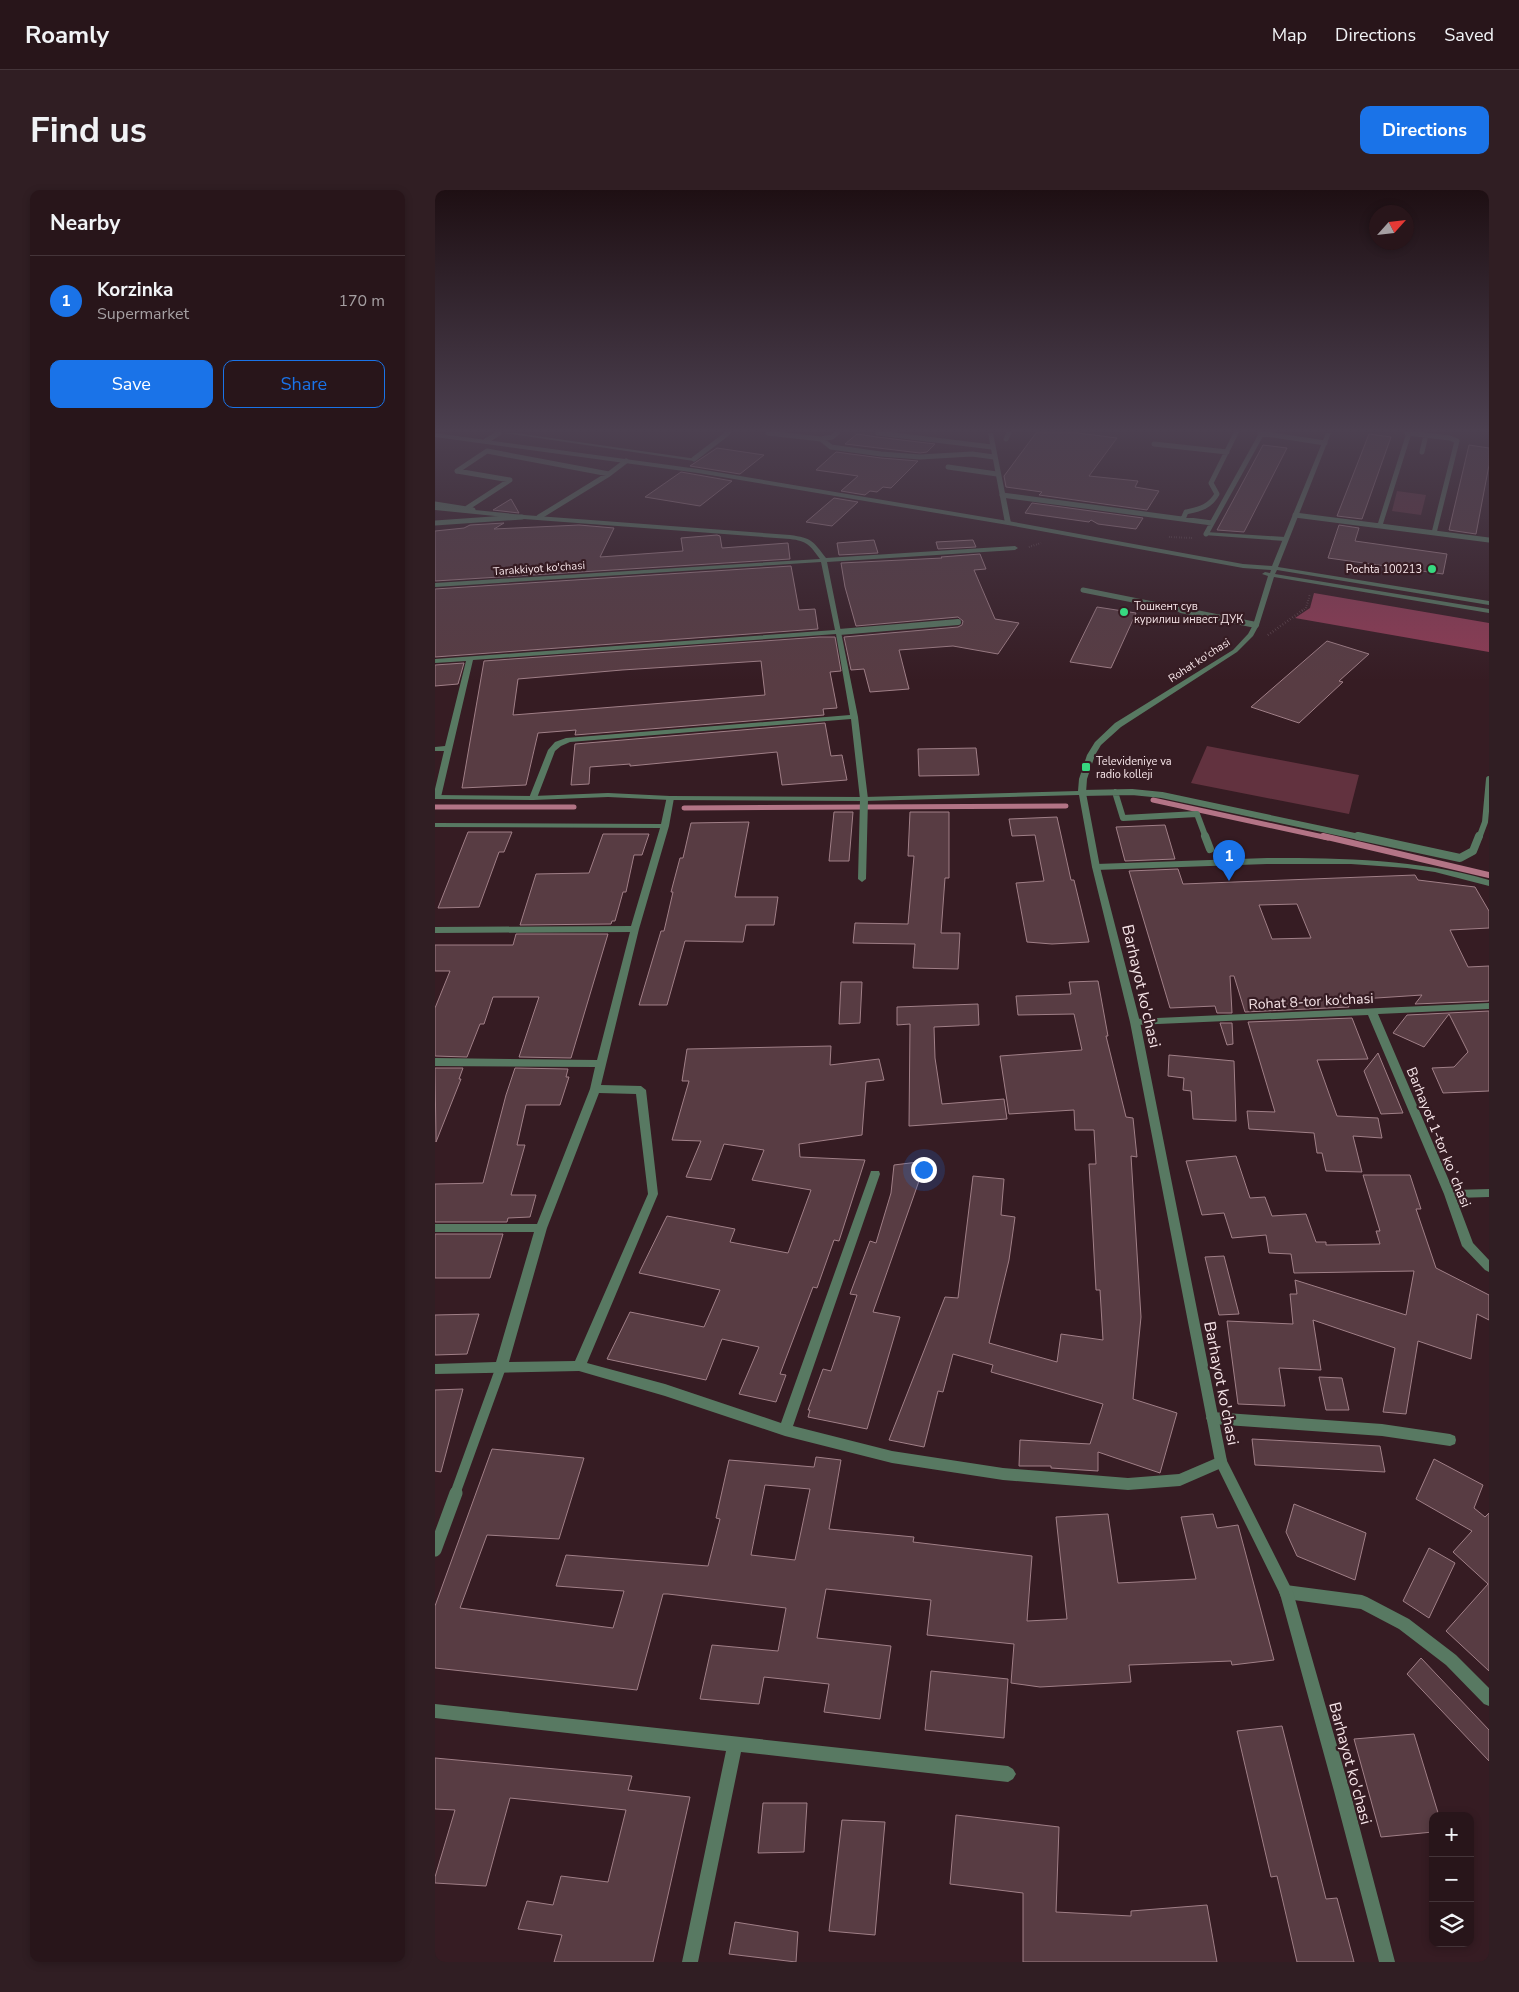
<!DOCTYPE html>
<meta charset="utf-8">
<style>
body{margin:0;font-family:"Nunito Sans",sans-serif;background:#301e23;color:#f1f3f6}
.controls{position:absolute;right:15px;bottom:15px;display:grid;overflow:hidden;border-radius:10px;box-shadow:0 2px 8px #0003}
.controls button{width:45px;height:45px;display:grid;place-items:center;padding:0;border:0;border-bottom:1px solid #443439;background:#28151a;color:#f1f3f6;font:25px sans-serif}
.compass{position:absolute;left:934px;top:15px;width:45px;height:45px;border-radius:50%;background:#28151a;box-shadow:0 2px 8px #0003;rotate:63deg}
.you{position:absolute;left:488px;top:979px;width:18px;height:18px;margin:-12px;border:4px solid #fff;border-radius:50%;background:#1a73e8;box-shadow:0 0 0 8px #1a73e833}
.badge{display:grid;place-items:center;width:32px;height:32px;border-radius:50%;background:#1a73e8;color:#fff;font-size:16px;font-weight:700}
.pin{position:absolute;translate:-50% -41px;filter:drop-shadow(0 1px 2px #0008)}
.pin::after{content:'';position:absolute;top:26px;width:18px;height:15px;background:inherit;clip-path:polygon(0 0,100% 0,50% 100%)}
.list{margin:0;padding:0;list-style:none}
h2{display:flex;justify-content:space-between;align-items:center;height:65px;margin:0;padding:0 20px;font-size:21px}
h2 small{font-size:16px;font-weight:400;color:#a59fa2}
.list li{display:grid;grid-template-columns:32px 1fr auto;gap:15px;align-items:center;box-sizing:border-box;height:90px;padding:0 20px;border-top:1px solid #443439}
.list b{display:block;font-size:19px;white-space:nowrap}
.list p{margin:0;font-size:16px;white-space:nowrap;color:#a59fa2}
.list em{font-size:16px;font-style:normal;color:#a59fa2}
.actions{display:flex;gap:10px;padding:15px 20px}
.actions a{flex:1;padding:11px 0;border:1px solid #1a73e8;border-radius:10px;text-align:center;font-size:18px;color:#1a73e8}
.actions .main{background:#1a73e8;color:#fff}
.icon{flex:none;width:28px;height:28px;fill:none;stroke:currentColor;stroke-width:2;stroke-linecap:round;stroke-linejoin:round}
.map{position:relative;flex:none;width:1054px;height:1772px;overflow:hidden;border-radius:10px}
header{display:flex;align-items:center;gap:30px;box-sizing:border-box;height:70px;padding:0 25px;background:#28151a;border-bottom:1px solid #443439}
header strong{font-size:24px}
nav{display:flex;gap:28px;margin-inline-start:auto;font-size:18px}
.intro{display:flex;align-items:center;justify-content:space-between;box-sizing:border-box;height:120px;padding:0 30px}
h1{margin:0;font-size:35px}
.button{padding:12px 22px;border-radius:10px;background:#1a73e8;color:#fff;font-size:18px;font-weight:700}
main{display:flex;gap:30px;padding:0 30px}
aside{flex:1;background:#28151a;border-radius:10px;box-shadow:0 2px 8px #0003}
.map>svg:first-child{display:block}
.green{fill:#62323f}
.forest{fill:#8f3c55}
.lines{fill:none;stroke-linecap:round;stroke-linejoin:round}
.stream-far1{stroke:#b37486;stroke-width:5}
.stream{stroke:#b37486;stroke-width:6}
.building{fill:#583c43;stroke:#a07f87;fill-rule:evenodd}
.path-far1{stroke:#70595f;stroke-width:2;stroke-dasharray:0.5 2;stroke-linecap:butt}
.path{stroke:#70595f;stroke-width:2.5;stroke-dasharray:0.5 2.5;stroke-linecap:butt}
.service-far4{stroke:#587962;stroke-width:5}
.service-far3{stroke:#587962;stroke-width:6}
.service-far2{stroke:#587962;stroke-width:8}
.service-far1{stroke:#587962;stroke-width:10}
.service{stroke:#587962;stroke-width:13}
.minor{fill:#587962;fill-rule:evenodd}
.tertiary{fill:#587962;fill-rule:evenodd}
.poi-dot{fill:#37d880;stroke:#361c23;stroke-width:2}
.labels{text-anchor:middle;stroke-width:4.5;stroke-linejoin:round;paint-order:stroke}
.far-street-label{font-size:11px;fill:#f7e5e9;stroke:#361c23}
.far-poi-label{font-size:11px;fill:#f7e5e9;stroke:#361c23;text-anchor:start}
.street-label{font-size:14px;fill:#f7e5e9;stroke:#361c23}
.near-street-label{font-size:16px;fill:#f7e5e9;stroke:#361c23}
</style>
<header>
<strong>Roamly</strong>
<nav><a>Map</a><a>Directions</a><a>Saved</a></nav>
</header>
<div class="intro"><h1>Find us</h1><a class="button">Directions</a></div>
<main>
<aside>
<h2>Nearby<small></small></h2>
<ul class="list">
<li><span class="badge">1</span><div><b>Korzinka</b><p>Supermarket</p></div><em>170 m</em></li>
</ul>
<div class="actions"><a class="main">Save</a><a>Share</a></div>
</aside>
<div class="map">
<svg width="1054" height="1772" viewBox="0 0 1054 1772">
<rect width="100%" height="100%" fill="#361c23"/>
<!-- green -->
<path class="green" d="M962,301L991,305L986,325L957,321Z
M772,556L924,585L914,624L756,593Z"/>
<!-- forest -->
<path class="forest" d="M879,403L1054,433V462L860,428L875,418Z"/>
<g class="lines">
<!-- stream-far1 -->
<path class="stream-far1" d="M718,610L893,648
M0,617H139
M249,618L631,616"/>
<!-- stream -->
<path class="stream" d="M888,646L1054,685"/>
</g>
<!-- building -->
<path class="building" d="M601,243H643L682,248L654,286L703,291L700,297L724,301L712,320L604,305L607,302L571,297L569,286Z
M422,244L442,247L500,254L492,262L485,263L410,254Z
M934,244L956,247L927,329L902,326Z
M828,255L852,258L809,342L782,340Z
M1034,255L1054,258V275L1041,344L1014,340Z
M282,258L329,265L305,284L255,276Z
M401,262L446,268L483,271L456,298L448,297L442,302L435,301L430,305L406,301L423,286L381,280Z
M246,282L297,291L265,316L210,307Z
M399,308L423,312L397,336L371,332Z
M76,309L84,323L58,320Z
M597,313L708,328L701,339L663,334L656,330L654,332L590,323Z
M69,333L59,339L144,335L179,338L165,367L248,361L246,348L282,345L285,346L287,358L353,353L355,369L0,391V341L29,338L35,335Z
M904,335L924,338L920,351L1012,364L1008,384L893,368Z
M439,350L443,363L404,365L402,353Z
M538,350L541,357L503,359L501,352Z
M545,364L551,379L539,380L560,429L584,433L563,464L518,456L464,460L474,499L435,502L429,479L416,480L409,447L523,437L527,435L528,431L523,427L421,436L410,397L406,373L507,368L506,367Z
M356,376L364,420L380,419L383,439L0,467V399Z
M662,417L701,423L676,478L635,472Z
M385,447H400L406,481L395,482L402,518L388,519L389,525L140,545L141,540L103,543L91,595L27,598L49,471ZM326,471L330,505L78,525L83,489L187,480Z
M892,451L934,464L904,491L908,492L864,533L816,517Z
M29,473L23,494L0,496V475Z
M390,533L396,566L407,565L412,590L347,595L342,562L195,576V574L155,577L154,594L136,595L140,554Z
M541,558L544,585L484,586L483,559Z
M399,622H418L414,671H394Z
M475,622H514V688H510L506,743H525L523,779L478,778L480,754L418,753L420,733L473,734L479,666H473Z
M622,627L636,690H639L654,752L617,754L592,752L581,693L609,691L600,645L577,646L574,629Z
M314,632L300,707H343L339,735H311L308,752L250,751L232,815H204L226,741H229L238,702H236L245,668H248L256,633Z
M730,635L740,669L690,671L681,637Z
M33,642H77L69,662H64L44,717L3,718Z
M168,644H214L207,665H199L191,702H188L180,731H177L176,734L85,735L101,684L154,683Z
M743,679L748,694L980,685L983,690L1040,697L1054,721V738L1015,740L1033,777L1054,776V811L980,814L987,805L911,810L914,817L810,822L799,786H795L797,823H782L780,816L735,818L694,681ZM862,714L876,748L837,749L824,715Z
M81,744H173L136,868L84,867L104,807H58L49,834H45L32,867L0,866V818L15,781H0V755H78Z
M663,791L673,846H671L691,927L698,928L702,967L696,966L706,1127L698,1209L742,1223L725,1283L663,1262V1281L616,1278V1276H584L585,1250L655,1254L668,1214L556,1182L558,1175L518,1164L508,1202L503,1201L489,1257L454,1250L510,1107L523,1108L538,986L569,989L566,1025L580,1027L574,1070L554,1153L622,1172L626,1144L668,1150L665,1100H661L654,974H661L659,940H640L639,920L574,924L565,866L647,860L639,824L583,825L581,806L636,804L634,792Z
M406,792H427L425,833L404,834Z
M543,814L544,835L499,837L500,868L507,914L569,909L572,929L474,936L475,834L462,835V817Z
M1054,821V901L1008,903L997,878L1019,877L1033,862L1014,824L989,857L958,843L972,825Z
M917,828L933,869L882,870L902,926L943,928L947,948L918,946L927,982L891,981L887,963H882L879,943L814,939L812,921L840,922L813,832Z
M785,833H797L798,854L792,855Z
M396,856L395,875L444,869L449,890L431,892L427,945L364,954L365,967L430,970L404,1051L399,1050L382,1098L378,1097L345,1184L351,1185L341,1212L304,1204L324,1157L287,1149L271,1190L172,1169L195,1122L269,1137L285,1100L204,1083L232,1026L300,1039L295,1052L353,1063L376,1000L317,990L329,960L289,954L276,990L251,987L266,951L237,950L254,891H247L252,859Z
M943,863L968,923L946,924L929,881Z
M734,865L799,871L801,931L758,929L756,901L748,900L749,888L733,886Z
M0,878H28L24,889H26L1,952Z
M80,878L133,879L131,887H134L125,915H91L82,955H90L76,1005H101L95,1027L73,1028L72,1032H0V994L48,993L71,905Z
M801,966L815,1008L830,1007L837,1026L871,1024L881,1052H891V1055L945,1054L941,1041H945L928,985H975L986,1019H981L1001,1078L1054,1105V1130L1042,1124L1036,1169L983,1151L971,1224L948,1222L960,1158L878,1130L886,1180L844,1178L850,1216L803,1214L792,1131L858,1134L855,1104H862L860,1090L971,1125L979,1081L859,1083L856,1064L834,1063L831,1045L797,1048L789,1023L767,1025L751,971Z
M491,971L438,1122L465,1127L432,1239L373,1227L375,1220H373L388,1179L396,1181L422,1105L415,1104L435,1051L441,1053L456,1003L459,975Z
M0,1044H68L55,1088H0Z
M789,1066L804,1124L784,1125L770,1067Z
M44,1124L32,1164L0,1165V1125Z
M884,1187L907,1188L914,1220H891Z
M28,1199L6,1282L0,1281V1200Z
M817,1249L945,1256L950,1282L820,1275Z
M57,1259L149,1268L124,1349L52,1345L25,1418L178,1438L189,1401L121,1396L131,1365L273,1376L285,1329L281,1328L294,1270L379,1277L381,1267L406,1270L394,1339L479,1347L478,1352L597,1366L592,1431L632,1429L621,1327L673,1324L683,1393L761,1389L746,1327L778,1324L782,1338L803,1335L839,1470L797,1475L796,1471L694,1475L696,1492L605,1497L576,1493L579,1454L492,1445L496,1410L391,1399L382,1448L456,1456L445,1529L389,1522L394,1494L329,1487L324,1514L265,1509L277,1455L343,1461L351,1418L233,1404H228L202,1500L0,1478V1416ZM330,1295L375,1299L360,1370L316,1365Z
M999,1269L1048,1295L1039,1318L1050,1327L1054,1323V1481L1011,1441L1053,1394L1018,1362L1037,1341L981,1309Z
M859,1314L931,1343L920,1390L862,1366L851,1342Z
M994,1358L1020,1373L994,1428L968,1411Z
M986,1468L1054,1540V1571L972,1484Z
M496,1481L573,1489L569,1548L490,1540Z
M847,1536L891,1709L902,1708L919,1772H862L842,1686L836,1687L802,1541Z
M979,1544L1004,1626H998V1642L946,1647L919,1549Z
M0,1568L197,1586L193,1600L255,1607L218,1772H119L127,1745L83,1739L92,1711L118,1715L126,1686L173,1692L191,1620L75,1608L51,1696L0,1693V1687L20,1620L0,1619Z
M328,1613H372L369,1662L323,1663Z
M521,1625L624,1637L621,1722L696,1726V1721L772,1715L782,1772H588V1703L515,1694Z
M407,1630L450,1632L440,1745L394,1741Z
M300,1732L363,1742L361,1772L294,1764Z"/>
<g class="lines">
<!-- path-far1 -->
<path class="path-far1" d="M734,347L758,348
M594,357L606,353
M867,421L871,418L875,404"/>
<!-- path -->
<path class="path" d="M833,445L868,420"/>
<!-- service-far4 -->
<path class="service-far4" d="M333,243L386,249L396,257L446,264L485,267L537,264L559,267
M443,243L557,257
M825,243L890,253
M972,243L1015,248L1022,251L999,343
M386,249L397,247L402,243
M571,249L574,243
M51,251L64,243
M719,254L792,262
M987,262L991,245
M259,269L293,243
M513,277L562,284
M22,281L52,261L174,284
M22,281L75,290L32,318
M567,305L777,333
M0,314L38,320
M860,325L1054,350
M104,327L174,284L191,271
M748,329L751,322C764,319 775,317 782,304L776,293L801,243
M0,333L87,327
M945,335L974,243
M771,344L827,243
M648,400L753,421"/>
<!-- service-far3 -->
<path class="service-far3" d="M746,420L821,435
M404,442L523,432
M680,602L688,628L762,624L771,648
M647,603L697,602L727,605L929,648
M1044,648L1050,632L1054,589"/>
<!-- service-far2 -->
<path class="service-far2" d="M770,646L775,659
M923,646L1025,668L1038,661L1044,646"/>
<!-- service-far1 -->
<path class="service-far1" d="M20,1304L66,1177"/>
<!-- service -->
<path class="service" d="M0,1360L21,1303"/>
<!-- minor -->
<path class="minor" d="M69,243H81L262,269L259,271Z
M553,243H558L576,333L573,335L570,333Z
M0,316L89,325L355,345C377,348 378,351 391,368L580,356L583,358L580,360L392,372L423,527L433,609L431,689L427,692L423,689L425,609L416,529L135,552L126,556L120,561L102,608L98,610L94,608L113,560L120,552L131,548L415,525L401,444L38,470L6,607L0,609V599L9,561H0V557L10,556L31,471L0,473V469L400,440L386,372L0,397V393L385,369C375,355 372,351 355,349L89,329L0,320Z
M771,342L850,347L853,349L850,351L769,345V343Z
M232,606H235L239,608L234,636L204,739L166,895L206,896L211,900L223,1004L152,1173L230,1194L346,1233L435,984L436,981H444L445,984L358,1236L457,1261L568,1278L693,1288L744,1284L786,1266L791,1268L792,1272L791,1276L745,1296L693,1300L568,1290L457,1273L350,1246L230,1206L144,1181L0,1184V1174L61,1172L99,1042H0V1034H102L155,899L160,877L0,876V868L162,870L195,742L0,743V737L196,736L225,638L0,637V633L226,634ZM164,903L201,904L213,1004L140,1171L74,1172L112,1038Z
M832,668C908,668 981,669 1054,690V696L1000,682L972,678L916,674H832L661,680L657,677L661,674Z
M1054,813V819L943,824L1018,1000L1054,999V1007L1021,1008L1038,1053L1054,1070V1082L1050,1080L1027,1056L1009,1004L933,825L700,835L695,832L700,829Z
M777,1222L947,1234L1015,1244L1020,1246L1021,1250L1020,1254L1015,1256L947,1246L777,1234L773,1232L771,1228L773,1224Z
M851,1395L927,1405L932,1407L974,1429L1021,1465L1054,1498V1516L1049,1514L1011,1475L964,1439L926,1419L851,1409L846,1407L844,1402L846,1397Z
M0,1514L573,1576L578,1579L581,1584L578,1589L573,1592L306,1562L263,1772H247L291,1561L0,1528Z"/>
<!-- tertiary -->
<path class="tertiary" d="M0,243L263,279L573,331L808,374L837,376L891,243H896L843,377L1054,411V415L842,380L840,384L1054,419V423L839,387L824,435L818,446L802,462L686,537L666,555L660,565L652,589L651,603L665,677L705,832L792,1271L858,1402L915,1601L960,1772H944L899,1601L845,1404L780,1272L695,832L657,677L644,605L429,611L235,610L173,607L98,610L0,609V605L98,606L173,603L235,606L429,607L643,601L644,589L652,565L660,552L680,533L798,460L813,444L818,435L833,386L827,384L830,382L835,383L836,380L808,378L573,335L263,283L0,247Z"/>
</g>
<!-- sky -->
<linearGradient id="sky" x2="0" y2="1"><stop stop-color="#1e0f13"/><stop offset="0.49" stop-color="#4c4050"/><stop offset="1" stop-color="#4c4050" stop-opacity="0"/></linearGradient>
<rect width="1054" height="491" fill="url(#sky)"/>
<!-- markers -->
<g class="poi-dot">
<circle cx="997" cy="379" r="5"/>
<circle cx="689" cy="422" r="5"/>
<rect x="646" y="572" width="10" height="10" rx="2.5"/>
</g>
<g class="labels">
<!-- far-street labels -->
<g class="far-street-label">
<text transform="translate(104 378) rotate(-4)" y="4">Tarakkiyot ko'chasi</text>
<text transform="translate(764 470) rotate(-33)" y="4">Rohat ko'chasi</text>
</g>
<!-- far-poi labels -->
<g class="far-poi-label">
<text x="987" y="383" text-anchor="end">Pochta 100213</text>
<text x="699" y="420">Тошкент сув<tspan x="699" dy="13">курилиш инвест ДУК</tspan></text>
<text x="661" y="575">Televideniye va<tspan x="661" dy="13">radio kolleji</tspan></text>
</g>
<!-- street labels -->
<g class="street-label">
<text transform="translate(876 811) rotate(-3)" y="5">Rohat 8-tor ko‘chasi</text>
<text transform="translate(1004 947) rotate(68)" y="5">Barhayot 1-tor koʻchasi</text>
</g>
<!-- near-street labels -->
<g class="near-street-label">
<text transform="translate(707 796) rotate(77)" y="6">Barhayot ko'chasi</text>
<text transform="translate(787 1193) rotate(79)" y="6">Barhayot ko'chasi</text>
<text transform="translate(916 1573) rotate(75)" y="6">Barhayot ko'chasi</text>
</g>
</g>
</svg>
<div class="controls">
<button>+</button>
<button>−</button>
<button><svg class="icon" aria-label="layers" viewBox="0 0 24 24"><path d="M12 4l9 5-9 5-9-5zM3 14l9 5 9-5"/></svg></button>
</div>
<svg class="compass" viewBox="-18 -18 36 36"><path d="M0-13l5 13h-10z" fill="#e53935"/><path d="M0 13l5-13h-10z" fill="#a59fa2"/></svg>
<div class="you"></div>
<div class="pin badge" style="left:794px;top:691px">1</div>
</div>
</main>
